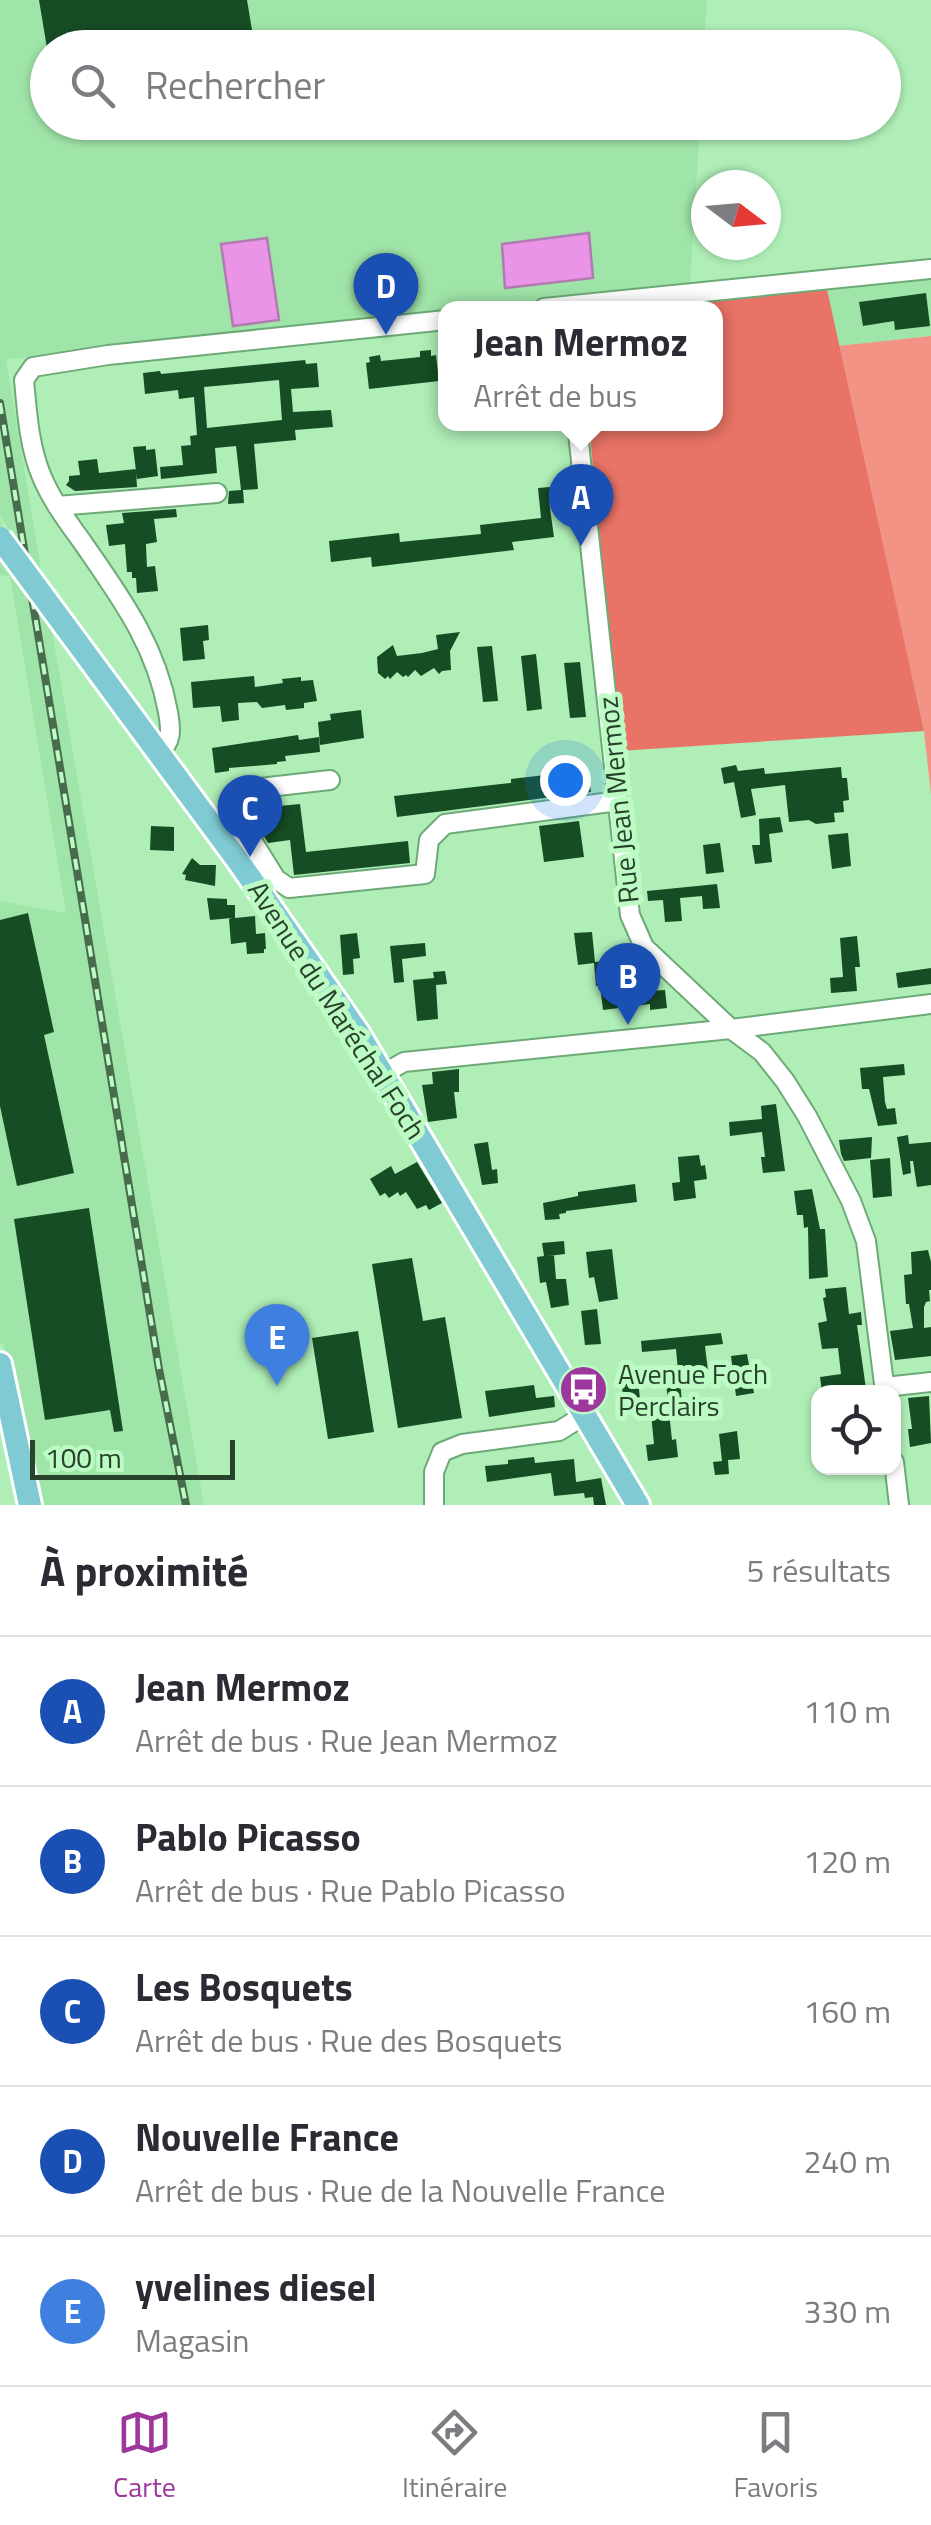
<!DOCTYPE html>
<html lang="fr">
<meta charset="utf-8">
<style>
body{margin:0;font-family:"Titillium Web",sans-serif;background:#f7f7f7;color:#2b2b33}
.controls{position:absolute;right:30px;bottom:30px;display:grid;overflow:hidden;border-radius:20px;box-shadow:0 2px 8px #0004}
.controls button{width:90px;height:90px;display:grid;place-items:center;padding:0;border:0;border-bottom:2px solid #e1e1e2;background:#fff;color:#2b2b33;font:50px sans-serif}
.compass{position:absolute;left:691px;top:170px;width:90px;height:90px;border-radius:50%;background:#fff;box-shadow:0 2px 8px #0004;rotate:106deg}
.scale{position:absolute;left:30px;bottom:25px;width:205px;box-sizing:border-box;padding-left:10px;border:5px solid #28422c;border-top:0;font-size:28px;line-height:35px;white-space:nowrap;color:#28422c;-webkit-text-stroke:8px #bcfcc4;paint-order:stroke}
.you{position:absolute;left:565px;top:780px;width:35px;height:35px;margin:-25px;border:8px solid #fff;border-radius:50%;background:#1a73e8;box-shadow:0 0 0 15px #1a73e833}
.badge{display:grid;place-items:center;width:65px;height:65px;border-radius:50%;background:#9d379b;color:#fff;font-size:32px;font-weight:700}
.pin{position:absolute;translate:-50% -82px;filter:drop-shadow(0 2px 5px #0008)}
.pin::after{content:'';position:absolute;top:52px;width:35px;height:30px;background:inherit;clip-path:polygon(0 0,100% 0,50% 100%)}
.popup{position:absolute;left:438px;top:301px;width:285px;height:130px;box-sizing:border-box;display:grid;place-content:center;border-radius:20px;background:#fff;filter:drop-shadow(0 2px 8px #0005);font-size:32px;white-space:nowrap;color:#7c7c81}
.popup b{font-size:38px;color:#2b2b33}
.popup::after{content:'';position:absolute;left:50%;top:100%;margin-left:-20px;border:20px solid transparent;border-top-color:#fff}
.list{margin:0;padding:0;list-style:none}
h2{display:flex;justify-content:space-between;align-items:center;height:130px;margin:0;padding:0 40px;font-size:42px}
h2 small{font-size:32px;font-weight:400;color:#7c7c81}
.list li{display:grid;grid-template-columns:65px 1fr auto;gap:30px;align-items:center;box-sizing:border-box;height:150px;padding:0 40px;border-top:2px solid #e1e1e2}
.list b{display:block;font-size:38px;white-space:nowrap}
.list p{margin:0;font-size:32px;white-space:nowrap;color:#7c7c81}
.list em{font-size:32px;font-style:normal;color:#7c7c81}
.icon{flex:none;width:55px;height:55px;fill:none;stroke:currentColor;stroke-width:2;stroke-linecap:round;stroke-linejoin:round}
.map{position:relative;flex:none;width:931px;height:1505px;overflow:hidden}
.search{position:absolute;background:#fff;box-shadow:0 2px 8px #0004;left:30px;right:30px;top:30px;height:110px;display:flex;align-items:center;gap:25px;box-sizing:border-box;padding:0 35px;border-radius:55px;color:#7c7c81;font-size:38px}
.sheet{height:880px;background:#fff}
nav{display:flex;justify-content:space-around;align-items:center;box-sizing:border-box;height:140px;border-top:2px solid #e1e1e2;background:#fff;font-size:28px;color:#7c7c81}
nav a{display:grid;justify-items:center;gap:5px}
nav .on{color:#9d379b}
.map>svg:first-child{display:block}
.built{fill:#9fe4a8}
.green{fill:#f39386}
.forest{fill:#e97366}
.water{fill:#ea94e7;stroke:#b07baf;stroke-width:2.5}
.building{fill:#164d24;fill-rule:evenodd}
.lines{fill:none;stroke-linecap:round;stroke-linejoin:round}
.minor-casing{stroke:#6daa77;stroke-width:22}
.major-casing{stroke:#fff;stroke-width:28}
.minor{stroke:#fff;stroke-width:18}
.major{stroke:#80cad3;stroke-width:22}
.rail-casing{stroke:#486b4d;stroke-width:8}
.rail{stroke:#bcfcc4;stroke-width:4;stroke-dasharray:11;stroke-linecap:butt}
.major-bridge-casing{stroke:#fff;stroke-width:28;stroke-linecap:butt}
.major-bridge{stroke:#80cad3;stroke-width:22}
.labels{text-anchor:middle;stroke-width:10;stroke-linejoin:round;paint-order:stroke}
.street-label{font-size:28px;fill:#28422c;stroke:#bcfcc4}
.poi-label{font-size:28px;fill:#28422c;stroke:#bcfcc4;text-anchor:start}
</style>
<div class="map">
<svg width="931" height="1505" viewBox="0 0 931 1505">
<rect width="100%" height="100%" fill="#afeeb7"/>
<!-- built -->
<path class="built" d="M0,0H707L704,47L48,48V122L700,123L689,301L639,308H446V327L6,359L42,575L0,516Z
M931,272V336L838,346L826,285Z
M0,518L10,575L52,632L204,1505H38L3,1344L0,1343V901L66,913L10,576L0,575Z"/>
<!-- green -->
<path class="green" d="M931,336V794L924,731L838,346Z"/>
<!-- forest -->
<path class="forest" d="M826,285L924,731L619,751L589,424H716V308H639Z"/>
<!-- water -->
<path class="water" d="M589,233L593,278L505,288L502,244Z
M267,238L279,320L233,326L221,244Z"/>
<!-- building -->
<path class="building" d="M39,0H247L255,48H47Z
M926,293L930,326L895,330L894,321L863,326L859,302Z
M431,350V356L436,355L439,381L369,389L366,363L370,362L369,357L380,355L381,361L420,357V351Z
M305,360L306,364L317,363L319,387L291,389L293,412L331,410L333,427L295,430L296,440L254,444L258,489L243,490L244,503L228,504L229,491L241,490L236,446L215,448L217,473L161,479L160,467L183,465L181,446L191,445L190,436L197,435L194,397L179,399L178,390L145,394L143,373L160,371L161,374ZM279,380L282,420L207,428L204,387Z
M146,446V450L155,449L158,476L137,479L133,447Z
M97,459L99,473L136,469L137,487L75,491L66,485L69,481V476L80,475L78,461Z
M563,486L565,500L549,501L554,537L512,542L514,550L372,567L371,557L331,562L329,541L399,533L400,542L481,534L480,525L541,518L538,488Z
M176,509L177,517L154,519L157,542L146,544V546L147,567L155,566L158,591L137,593L136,578H132V572H127L125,544L109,546L106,525L124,523L122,513Z
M208,625L209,640L203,641L205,659L183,661L180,628Z
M460,632L450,651L451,670L442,671L439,674L434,668L421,676L415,670L408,677L406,675L403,677L397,672L390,679L388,676L385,679L378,673L377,657L393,645L397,656L422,653L438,649L436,635Z
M492,646L498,701L483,702L477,647Z
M536,654L542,709L527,711L521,656Z
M580,662L586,717L570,718L564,663Z
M254,676L255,687L283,683L282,679L301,677V681L313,680L317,701L304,703V708L286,710L285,705L262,708L257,702L238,703L239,720L222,722L220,706L193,708L191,682Z
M361,710L364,738L320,745L318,722L331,720L330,714Z
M298,735L299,740L319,737L320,752L285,756L286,761L277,762V764L229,768V771L215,773L212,748Z
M736,765L738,771L764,768L765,774L841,767L842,778H847L849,800L843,801L844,812L834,813L835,822L816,824L809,820L789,822L785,785L751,789L756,815L741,818L734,782L724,784L721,768Z
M588,770L591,792L397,817L394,796L511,783V779Z
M300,804L306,852L408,841L410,863L294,875L290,840L268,843L258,826L257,817L258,808Z
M780,817L783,832L769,834L772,862L755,864L752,845H760L759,819Z
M579,821L584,857L544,862L539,826Z
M151,826L174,827V851L150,850Z
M848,833L851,866L832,869L828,835Z
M720,843L724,872L706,874L703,845Z
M192,858L200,865H216L215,886L185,880L186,875L182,874Z
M717,884L720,908L703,909L702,896L680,898L682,921L665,922L663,900L648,901L647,891Z
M207,898L227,899V905H235V918L255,916L256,934L265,933L266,949H264V953L247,954L246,942L231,944L229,919L232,918L210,920Z
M28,913L54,1032L44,1035L74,1173L17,1186L0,1106V920Z
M592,932L595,962L611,960L614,985L648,978L650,991L665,990L667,1008L650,1010V1004L603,1010L600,985L596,986L594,963L578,965L574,933Z
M357,933L360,958L353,959L354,974L343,975L340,935Z
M857,936L860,967H855L857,991L831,993L830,978L843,977L840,938Z
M425,943L426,956L402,959L404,982L394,983L390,946Z
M931,968V984L898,988L896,973Z
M445,971L447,984L436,985L438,1019L417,1021L413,980L434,978L433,972Z
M904,1064L905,1075L883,1077L885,1102L887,1109L895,1108L897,1124L878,1126L869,1089H862L860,1068Z
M459,1069V1092H454L457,1118L428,1122L422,1085L433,1084L432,1072Z
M776,1104L785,1171L763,1173L761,1157H765L762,1132L730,1136L729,1122L762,1119L761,1106Z
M908,1135L909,1144L931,1142V1185L917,1187L913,1161H910L911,1173L903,1175L897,1137Z
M872,1137L871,1158L844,1161L841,1154L839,1140Z
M488,1142L492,1170L497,1169L498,1183L482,1185L474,1144Z
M699,1155L701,1166L705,1165L707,1179L694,1181L696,1198L674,1201L672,1183L680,1182L678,1157Z
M890,1158L892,1196L873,1198L870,1160Z
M417,1162L442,1203L429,1210L426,1205L417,1209L406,1192L400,1196L398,1192L389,1198L385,1193L380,1196L370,1179L391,1166L395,1174Z
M635,1184L637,1202L566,1211V1213L559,1214L560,1219L545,1220L543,1203L578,1196V1192Z
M812,1189L820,1229H825L828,1277L809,1279L808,1227L804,1228L803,1215H797L794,1191Z
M89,1208L123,1431L114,1432L110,1410L45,1420L14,1219Z
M564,1241L565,1254L548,1256L554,1255L556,1279H566L569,1305L551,1308L546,1282L540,1283L537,1257L544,1256L542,1243Z
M612,1249L618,1299L599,1302L594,1277L589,1278L586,1252Z
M928,1250L931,1262V1290H929L930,1301L926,1302L924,1307V1328L931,1327V1356L895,1360L890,1331L913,1328L909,1304H906L904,1275L912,1274L911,1252Z
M412,1258L423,1321L445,1317L462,1418L398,1428L372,1264Z
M846,1287L849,1314L861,1312L862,1325H857L866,1389L822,1392L820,1377L841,1374L838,1348L822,1349L818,1323L827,1321L823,1298L826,1297L825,1289Z
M597,1309L601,1344L585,1345L581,1311Z
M358,1331L374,1432L328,1439L312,1338Z
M721,1333L723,1344L705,1346L708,1371L692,1373L680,1380L682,1403L669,1404L664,1373L678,1371L676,1349L642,1352L641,1341Z
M747,1354L754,1393L736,1396L731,1356Z
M640,1369L642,1380H638L641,1408L625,1410L620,1372Z
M534,1385L536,1398L554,1396L555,1407L489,1417L485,1391Z
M929,1396L931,1443L910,1447L908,1429H912L908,1398Z
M669,1412L672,1440L676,1439L678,1457L648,1461L646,1445L654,1444L651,1414Z
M737,1431L740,1459L728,1460L729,1474L715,1475L713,1462L722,1461L719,1434Z
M534,1457L535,1463L574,1459L576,1482L601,1478L606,1505H594L593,1497L585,1498L584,1493L554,1496L551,1473L487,1482L485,1466L508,1464V1460Z"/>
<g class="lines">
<defs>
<path id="minor" d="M544,308L931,269
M577,424L630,915L644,947L731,1029L762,1052L785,1081L807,1116L851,1201L866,1241L885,1392
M57,506L217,493
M157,753C173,743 171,729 168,712C156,645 121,598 83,543C68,522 52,501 42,477C29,447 27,412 24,380L33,367L108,355L446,320
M330,780L260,788L247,796L243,826L276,879L289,888L425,874L429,840L445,824L618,801
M383,1074L404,1062L731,1029L931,1004
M885,1387L931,1382
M894,1462L899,1505
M434,1505V1472L442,1452L462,1444L559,1431L583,1416"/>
<path id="major" d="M65,626L239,862L358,1033L638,1505
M0,1364L30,1505"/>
</defs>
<!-- minor casing -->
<use href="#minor" class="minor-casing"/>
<!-- major casing -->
<use href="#major" class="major-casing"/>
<!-- minor -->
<use href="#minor" class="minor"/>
<!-- major -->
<use href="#major" class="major"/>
<defs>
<path id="rail" d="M0,403L159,1369L186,1505"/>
</defs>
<!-- rail casing -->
<use href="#rail" class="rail-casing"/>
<!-- rail -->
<use href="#rail" class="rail"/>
<defs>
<path id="major-bridge" d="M0,538L65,626"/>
</defs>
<!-- major-bridge casing -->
<use href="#major-bridge" class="major-bridge-casing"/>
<!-- major-bridge -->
<use href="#major-bridge" class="major-bridge"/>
</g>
<!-- icons -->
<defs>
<symbol id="bus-disc" viewBox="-11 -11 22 22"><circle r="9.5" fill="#9d379b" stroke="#bcfcc4"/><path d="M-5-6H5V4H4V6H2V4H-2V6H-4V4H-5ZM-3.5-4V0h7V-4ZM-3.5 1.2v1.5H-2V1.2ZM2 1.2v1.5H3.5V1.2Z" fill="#fff"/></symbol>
</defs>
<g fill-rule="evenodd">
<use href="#bus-disc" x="556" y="1362" width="55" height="55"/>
</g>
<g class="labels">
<!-- street labels -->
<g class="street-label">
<text transform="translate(618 800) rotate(-96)" y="10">Rue Jean Mermoz</text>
<text transform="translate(337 1010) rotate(57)" y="10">Avenue du Maréchal Foch</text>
</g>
<!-- poi labels -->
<g class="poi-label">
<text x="618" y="1384">Avenue Foch<tspan x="618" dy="32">Perclairs</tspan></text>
</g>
</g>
</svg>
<div class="controls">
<button><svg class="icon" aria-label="locate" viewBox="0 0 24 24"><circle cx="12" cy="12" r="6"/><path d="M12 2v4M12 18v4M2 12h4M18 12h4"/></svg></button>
</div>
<svg class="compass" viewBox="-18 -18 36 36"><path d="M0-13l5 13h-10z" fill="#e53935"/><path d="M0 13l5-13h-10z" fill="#7c7c81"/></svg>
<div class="scale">100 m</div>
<div class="you"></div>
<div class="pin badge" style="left:581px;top:546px;background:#1a4fb4">A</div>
<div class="popup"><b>Jean Mermoz</b>Arrêt de bus</div>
<div class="pin badge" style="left:628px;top:1025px;background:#1a4fb4">B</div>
<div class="pin badge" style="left:250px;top:857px;background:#1a4fb4">C</div>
<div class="pin badge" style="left:386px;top:335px;background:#1a4fb4">D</div>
<div class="pin badge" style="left:277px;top:1386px;background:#3f7fe0">E</div>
<div class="search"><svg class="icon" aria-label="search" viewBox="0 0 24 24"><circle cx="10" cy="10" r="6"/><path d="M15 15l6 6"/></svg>Rechercher</div>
</div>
<section class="sheet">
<h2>À proximité<small>5 résultats</small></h2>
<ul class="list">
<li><span class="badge" style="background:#1a4fb4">A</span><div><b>Jean Mermoz</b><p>Arrêt de bus · Rue Jean Mermoz</p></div><em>110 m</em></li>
<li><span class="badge" style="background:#1a4fb4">B</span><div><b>Pablo Picasso</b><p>Arrêt de bus · Rue Pablo Picasso</p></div><em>120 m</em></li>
<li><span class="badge" style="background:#1a4fb4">C</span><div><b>Les Bosquets</b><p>Arrêt de bus · Rue des Bosquets</p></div><em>160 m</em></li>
<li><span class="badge" style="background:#1a4fb4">D</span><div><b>Nouvelle France</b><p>Arrêt de bus · Rue de la Nouvelle France</p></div><em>240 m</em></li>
<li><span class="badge" style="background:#3f7fe0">E</span><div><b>yvelines diesel</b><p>Magasin</p></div><em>330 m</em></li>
</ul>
</section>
<nav>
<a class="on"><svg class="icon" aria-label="map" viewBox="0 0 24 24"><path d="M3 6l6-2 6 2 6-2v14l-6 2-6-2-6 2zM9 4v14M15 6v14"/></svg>Carte</a>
<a><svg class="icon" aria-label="directions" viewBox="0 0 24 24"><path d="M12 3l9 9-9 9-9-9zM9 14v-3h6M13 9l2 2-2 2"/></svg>Itinéraire</a>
<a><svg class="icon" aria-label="saved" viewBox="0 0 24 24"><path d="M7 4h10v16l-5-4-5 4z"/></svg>Favoris</a>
</nav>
